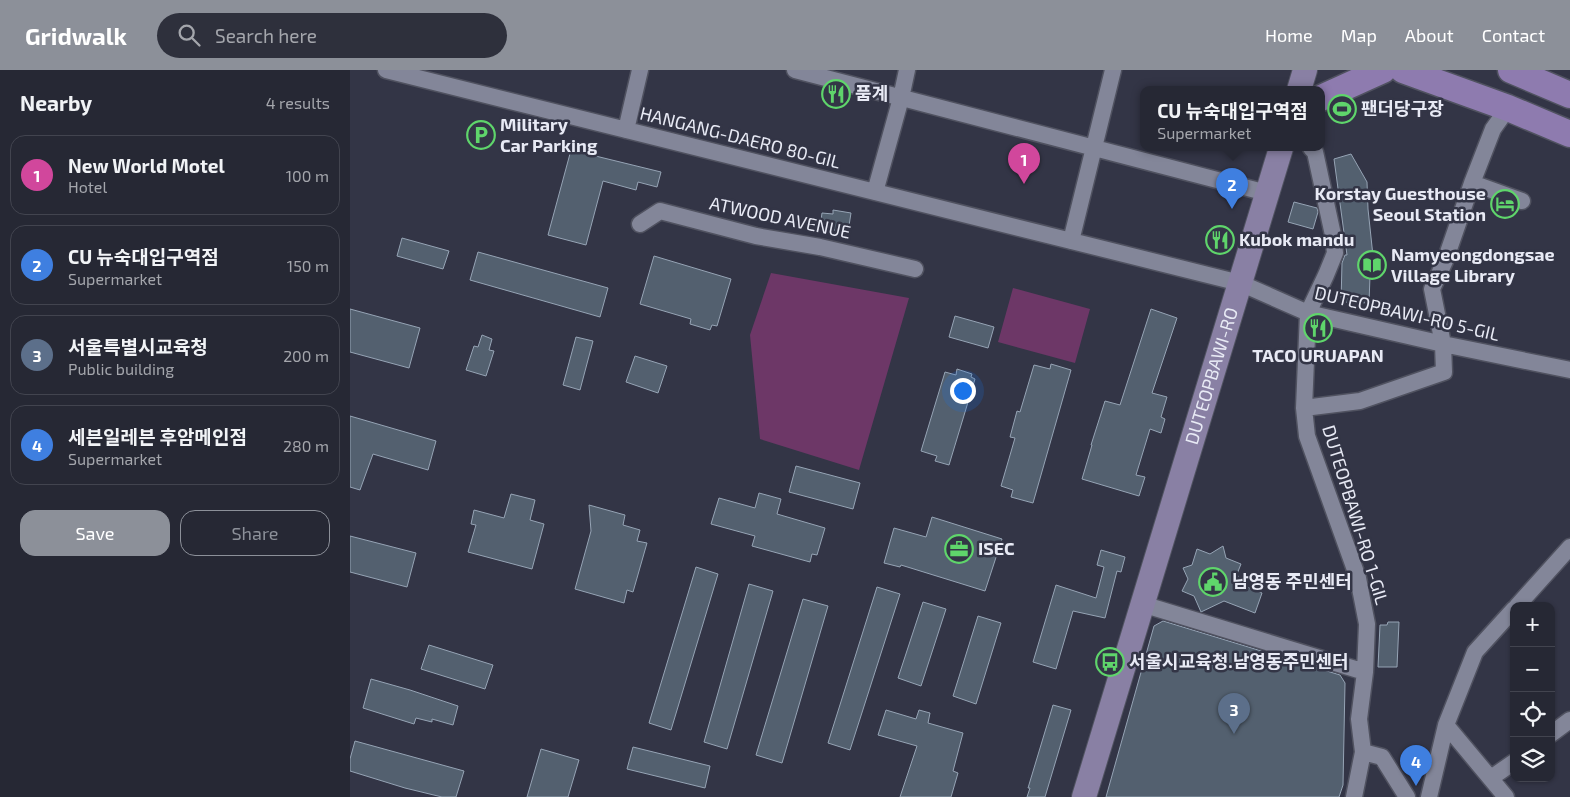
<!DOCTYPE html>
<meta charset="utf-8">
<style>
body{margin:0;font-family:"Exo 2","Noto Sans KR",sans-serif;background:#2e303c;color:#f1f3f6}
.controls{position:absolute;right:15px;bottom:15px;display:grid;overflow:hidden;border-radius:10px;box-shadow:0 1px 4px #0004}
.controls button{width:45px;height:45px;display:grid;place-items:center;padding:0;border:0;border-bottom:1px solid #42444f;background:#262834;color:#f1f3f6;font:25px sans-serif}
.you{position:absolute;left:612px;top:320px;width:18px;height:18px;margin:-12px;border:4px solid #fff;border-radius:50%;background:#1a73e8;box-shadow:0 0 0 8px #1a73e833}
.badge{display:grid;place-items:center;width:32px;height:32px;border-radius:50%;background:#8c9099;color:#fff;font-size:16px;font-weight:700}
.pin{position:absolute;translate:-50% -41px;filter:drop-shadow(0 1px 2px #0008)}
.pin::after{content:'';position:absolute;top:26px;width:18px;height:15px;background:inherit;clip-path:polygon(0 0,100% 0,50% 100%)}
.popup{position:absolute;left:790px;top:16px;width:185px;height:65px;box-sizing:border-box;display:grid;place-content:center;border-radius:10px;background:#262834;filter:drop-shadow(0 1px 4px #0005);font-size:16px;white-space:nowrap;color:#a4a6ac}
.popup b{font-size:19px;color:#f1f3f6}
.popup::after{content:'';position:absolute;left:50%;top:100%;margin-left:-10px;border:10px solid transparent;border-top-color:#262834}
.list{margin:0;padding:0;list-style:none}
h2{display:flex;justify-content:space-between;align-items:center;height:65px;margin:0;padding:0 20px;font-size:21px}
h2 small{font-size:16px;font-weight:400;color:#a4a6ac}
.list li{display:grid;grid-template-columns:32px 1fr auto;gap:15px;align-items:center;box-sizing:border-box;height:80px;margin:0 10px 10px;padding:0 10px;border:1px solid #42444f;border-radius:15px}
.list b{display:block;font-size:19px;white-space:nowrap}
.list p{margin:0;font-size:16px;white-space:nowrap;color:#a4a6ac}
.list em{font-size:16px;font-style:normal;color:#a4a6ac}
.actions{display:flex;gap:10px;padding:15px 20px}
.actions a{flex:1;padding:11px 0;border:1px solid #8c9099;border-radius:15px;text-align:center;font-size:18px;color:#8c9099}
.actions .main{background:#8c9099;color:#fff}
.icon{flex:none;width:28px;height:28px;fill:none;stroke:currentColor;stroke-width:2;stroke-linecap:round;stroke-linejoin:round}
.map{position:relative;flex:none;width:1220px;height:727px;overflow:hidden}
header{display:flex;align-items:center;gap:30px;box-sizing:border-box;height:70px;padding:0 25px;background:#8c9099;color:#fff}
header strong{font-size:24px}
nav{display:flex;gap:28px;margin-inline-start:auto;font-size:18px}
.search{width:350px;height:45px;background:#2e303c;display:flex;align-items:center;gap:12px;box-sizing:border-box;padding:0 18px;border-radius:28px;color:#a4a6ac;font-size:19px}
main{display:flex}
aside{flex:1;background:#262834}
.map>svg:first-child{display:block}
.green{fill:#6d3767}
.building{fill:#53606f;stroke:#96a4b5}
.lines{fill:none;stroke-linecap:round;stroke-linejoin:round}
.street-casing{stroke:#505260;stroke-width:19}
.secondary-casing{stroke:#505260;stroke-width:26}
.primary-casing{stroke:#505260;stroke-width:29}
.street{stroke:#838699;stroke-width:16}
.secondary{stroke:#8980a4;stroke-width:24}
.primary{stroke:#8e7baf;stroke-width:26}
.labels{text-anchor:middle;stroke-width:5;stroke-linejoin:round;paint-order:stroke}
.poi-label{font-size:18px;font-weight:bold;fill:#e8eaf5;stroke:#333546;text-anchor:start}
.street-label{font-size:18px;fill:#e8eaf5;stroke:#333546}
</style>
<header>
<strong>Gridwalk</strong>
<div class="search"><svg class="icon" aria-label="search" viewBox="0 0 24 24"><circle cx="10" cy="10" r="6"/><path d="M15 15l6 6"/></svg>Search here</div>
<nav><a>Home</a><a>Map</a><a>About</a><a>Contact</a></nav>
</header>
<main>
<aside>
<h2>Nearby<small>4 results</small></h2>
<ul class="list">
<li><span class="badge" style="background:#d1479c">1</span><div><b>New World Motel</b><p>Hotel</p></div><em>100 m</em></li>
<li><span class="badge" style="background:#3f7fe0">2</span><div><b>CU 뉴숙대입구역점</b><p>Supermarket</p></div><em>150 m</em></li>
<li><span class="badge" style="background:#5c6f8a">3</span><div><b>서울특별시교육청</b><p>Public building</p></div><em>200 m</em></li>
<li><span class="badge" style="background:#3f7fe0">4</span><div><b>세븐일레븐 후암메인점</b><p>Supermarket</p></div><em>280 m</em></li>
</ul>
<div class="actions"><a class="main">Save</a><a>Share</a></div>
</aside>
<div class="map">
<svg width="1220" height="727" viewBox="0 0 1220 727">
<rect width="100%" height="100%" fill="#333546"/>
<!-- green -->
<path class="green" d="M421,203L559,228L509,400L410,369L400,265Z
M663,218L740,239L725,293L648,272Z"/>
<!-- building -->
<path class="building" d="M221,80L311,102L307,117L288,112L286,120L253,111L236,175L198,165Z
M1001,84L1017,112L1018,139L1023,186H1028V206H1020L1019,233L991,232L992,193L995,185H997L984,89Z
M944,132L967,138L968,142L963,159L938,152Z
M483,140L501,143L498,162L470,158L472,143L483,144Z
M52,168L99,181L93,199L47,186Z
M128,182L258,218L250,247L120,210Z
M304,186L381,209L367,256L362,255L360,260L340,254L341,249L290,234Z
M0,239L70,258L59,298L0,282Z
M801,239L827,248L802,323L817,327L811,347L815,349L811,363L800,359L786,405L795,407L789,426L732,409L742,375H741L755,331L770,335Z
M605,246L644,257L638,278L599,267Z
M132,265L142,269L139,280L144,281L136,306L116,300L124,276L128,277Z
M226,267L243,271L230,320L213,315Z
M285,286L317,296L308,323L276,312Z
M701,294L721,300L683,433L661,427L663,420L651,416L665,368L660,367L667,341L670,342L684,295L700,299Z
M607,299L622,304L621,307L625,309L599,395L585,391L587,386L571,381L595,302L606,305Z
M0,346L86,371L78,400L23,384L10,420L0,417Z
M446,396L510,413L503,439L439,422Z
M409,423L431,429L427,444L475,458L467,485L462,484L460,492L402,476L405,466L361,454L369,428L405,438Z
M161,424L185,430L180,450L194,454L182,499L118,482L126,455L121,454L124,440L154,448Z
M239,435L275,445L273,455L290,460L287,471L297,473L283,522L277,520L274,533L225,519L241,461Z
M582,447L652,469L635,521L551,495L550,497L534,493L544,458L576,467Z
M0,466L66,483L57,517L0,502Z
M873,476L876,488L891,494L887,504L892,515L912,523L905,543L874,531L851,542L844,526L832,521L838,509L833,498L842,495L847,479L860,484Z
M751,480L775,487L771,502L767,501L755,548L723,541L706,599L683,592L706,515L746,528L754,497L747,495Z
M346,497L368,504L321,660L299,653Z
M399,514L423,521L377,679L354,672Z
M527,517L550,524L500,680L478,673Z
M453,529L478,536L432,693L406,685Z
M573,532L596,539L571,616L548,608Z
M628,546L651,553L626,634L603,626Z
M813,551L990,605L995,613L993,715L989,727H756L804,556Z
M1038,552H1049L1047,597H1028L1030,555H1037Z
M79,575L143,595L135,619L71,599Z
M21,609L60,620L108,636L103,655L82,649V652L66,648L64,654L13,638Z
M703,635L721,640L695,727H677L680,718H678Z
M536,640L566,649L569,640L580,643L578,653L613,663L603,701L608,703L601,727H550L567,676L528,665Z
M5,671L114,701L106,727H92L55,718L0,701V689Z
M283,677L360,696L355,718L277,699Z
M191,679L229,690L218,727H177Z"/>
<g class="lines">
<defs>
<path id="street" d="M36,0L890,213L958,243L1093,274L1220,300
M445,0L917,123
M276,60L290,0
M961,78L965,82L983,165L985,183L976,205L958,243L954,338L957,366L1008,508L1017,554L1015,602L1009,649L1013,682L1004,727
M1122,113L1172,131
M525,122L551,28L557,0
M290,154L310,141L406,166L470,177L565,199
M721,171L763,0
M954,338L1010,331L1094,302L1093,274L1082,219L1095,191L1122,113L1143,59L1158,38
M792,534L1015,602
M1167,536L1220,477
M1096,655L1156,727
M1201,664L1220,650
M1013,682L1032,687L1057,727
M1141,708L1164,692
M1079,727L1096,655L1125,582L1164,539"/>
<g id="secondary">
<path d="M949,20L955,0"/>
<path id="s1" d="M734,727L931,78"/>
</g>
<path id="primary" d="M1053,0L1158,38L1220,64
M1161,0L1220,25
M971,28L1033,0"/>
</defs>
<!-- street casing -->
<use href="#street" class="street-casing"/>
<!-- secondary casing -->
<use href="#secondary" class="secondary-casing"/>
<!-- primary casing -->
<use href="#primary" class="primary-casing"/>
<!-- street -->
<use href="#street" class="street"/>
<!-- secondary -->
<use href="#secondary" class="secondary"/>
<!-- primary -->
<use href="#primary" class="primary"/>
</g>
<!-- icons -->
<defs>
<symbol id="restaurant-ring" viewBox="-11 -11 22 22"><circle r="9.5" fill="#333546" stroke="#5fd56b" stroke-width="1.5"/><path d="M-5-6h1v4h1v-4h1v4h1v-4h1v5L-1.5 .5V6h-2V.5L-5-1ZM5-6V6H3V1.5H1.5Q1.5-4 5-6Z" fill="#5fd56b"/></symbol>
<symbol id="stadium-ring" viewBox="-11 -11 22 22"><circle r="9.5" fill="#333546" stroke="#5fd56b" stroke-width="1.5"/><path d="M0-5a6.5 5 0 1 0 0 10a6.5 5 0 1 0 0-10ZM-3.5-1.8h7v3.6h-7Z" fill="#5fd56b"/></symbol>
<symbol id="parking-ring" viewBox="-11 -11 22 22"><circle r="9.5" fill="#333546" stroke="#5fd56b" stroke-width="1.5"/><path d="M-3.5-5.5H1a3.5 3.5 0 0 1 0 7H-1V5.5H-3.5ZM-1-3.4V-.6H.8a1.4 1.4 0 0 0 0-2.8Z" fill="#5fd56b"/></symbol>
<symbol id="hotel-ring" viewBox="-11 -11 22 22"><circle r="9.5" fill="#333546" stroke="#5fd56b" stroke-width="1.5"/><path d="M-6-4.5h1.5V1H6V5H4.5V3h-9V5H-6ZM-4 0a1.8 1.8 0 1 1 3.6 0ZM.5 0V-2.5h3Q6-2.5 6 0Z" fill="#5fd56b"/></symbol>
<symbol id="library-ring" viewBox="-11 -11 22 22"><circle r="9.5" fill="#333546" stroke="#5fd56b" stroke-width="1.5"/><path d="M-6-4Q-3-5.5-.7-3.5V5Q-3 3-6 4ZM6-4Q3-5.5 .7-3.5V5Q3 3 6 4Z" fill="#5fd56b"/></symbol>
<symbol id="office-ring" viewBox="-11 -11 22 22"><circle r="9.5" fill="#333546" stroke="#5fd56b" stroke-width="1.5"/><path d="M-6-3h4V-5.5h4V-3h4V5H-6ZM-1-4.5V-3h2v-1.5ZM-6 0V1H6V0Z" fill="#5fd56b"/></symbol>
<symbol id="civic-ring" viewBox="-11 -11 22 22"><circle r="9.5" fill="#333546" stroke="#5fd56b" stroke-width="1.5"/><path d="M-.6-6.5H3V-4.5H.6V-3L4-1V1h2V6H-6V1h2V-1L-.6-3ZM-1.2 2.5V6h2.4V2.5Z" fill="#5fd56b"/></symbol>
<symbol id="bus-ring" viewBox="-11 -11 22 22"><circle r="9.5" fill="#333546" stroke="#5fd56b" stroke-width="1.5"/><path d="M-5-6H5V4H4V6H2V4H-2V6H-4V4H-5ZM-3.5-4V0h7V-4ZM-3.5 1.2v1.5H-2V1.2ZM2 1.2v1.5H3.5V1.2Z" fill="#5fd56b"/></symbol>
</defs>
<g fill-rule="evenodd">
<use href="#restaurant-ring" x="470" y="8" width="32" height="32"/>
<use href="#stadium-ring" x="976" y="23" width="32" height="32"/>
<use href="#parking-ring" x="115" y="49" width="32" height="32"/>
<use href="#hotel-ring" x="1139" y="118" width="32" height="32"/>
<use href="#restaurant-ring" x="854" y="154" width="32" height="32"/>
<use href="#library-ring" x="1006" y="179" width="32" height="32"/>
<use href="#restaurant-ring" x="952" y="242" width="32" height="32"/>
<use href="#office-ring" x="593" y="463" width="32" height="32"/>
<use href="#civic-ring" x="847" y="496" width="32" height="32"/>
<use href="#bus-ring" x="744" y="576" width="32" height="32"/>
</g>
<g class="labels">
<!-- poi labels -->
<g class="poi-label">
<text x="505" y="30">품계</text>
<text x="1011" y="45">팬더당구장</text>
<text x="150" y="61">Military<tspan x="150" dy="21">Car Parking</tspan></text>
<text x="1136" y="130" text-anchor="end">Korstay Guesthouse<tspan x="1136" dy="21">Seoul Station</tspan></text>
<text x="889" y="176">Kubok mandu</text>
<text x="1041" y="191">Namyeongdongsae<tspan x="1041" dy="21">Village Library</tspan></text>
<text x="968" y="292" text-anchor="middle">TACO URUAPAN</text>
<text x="628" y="485">ISEC</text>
<text x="882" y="518">남영동 주민센터</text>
<text x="779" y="598">서울시교육청.남영동주민센터</text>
</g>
<!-- street labels -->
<g class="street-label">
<text transform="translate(390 68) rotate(14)" y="6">HANGANG-DAERO 80-GIL</text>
<text transform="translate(430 148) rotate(12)" y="6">ATWOOD AVENUE</text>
<text transform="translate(1057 244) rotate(13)" y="6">DUTEOPBAWI-RO 5-GIL</text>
<text dy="6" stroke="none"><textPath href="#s1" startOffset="440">DUTEOPBAWI-RO</textPath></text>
<text transform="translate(1005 445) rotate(73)" y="6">DUTEOPBAWI-RO 1-GIL</text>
</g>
</g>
</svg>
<div class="controls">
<button>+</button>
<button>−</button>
<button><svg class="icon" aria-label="locate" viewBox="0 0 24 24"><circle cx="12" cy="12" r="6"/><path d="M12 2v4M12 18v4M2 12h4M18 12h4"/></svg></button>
<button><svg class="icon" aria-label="layers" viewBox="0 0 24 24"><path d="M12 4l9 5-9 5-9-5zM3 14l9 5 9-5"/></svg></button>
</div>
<div class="you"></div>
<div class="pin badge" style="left:674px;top:114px;background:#d1479c">1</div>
<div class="pin badge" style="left:882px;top:139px;background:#3f7fe0">2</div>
<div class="popup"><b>CU 뉴숙대입구역점</b>Supermarket</div>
<div class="pin badge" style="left:884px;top:664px;background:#5c6f8a">3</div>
<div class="pin badge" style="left:1066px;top:716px;background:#3f7fe0">4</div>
</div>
</main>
